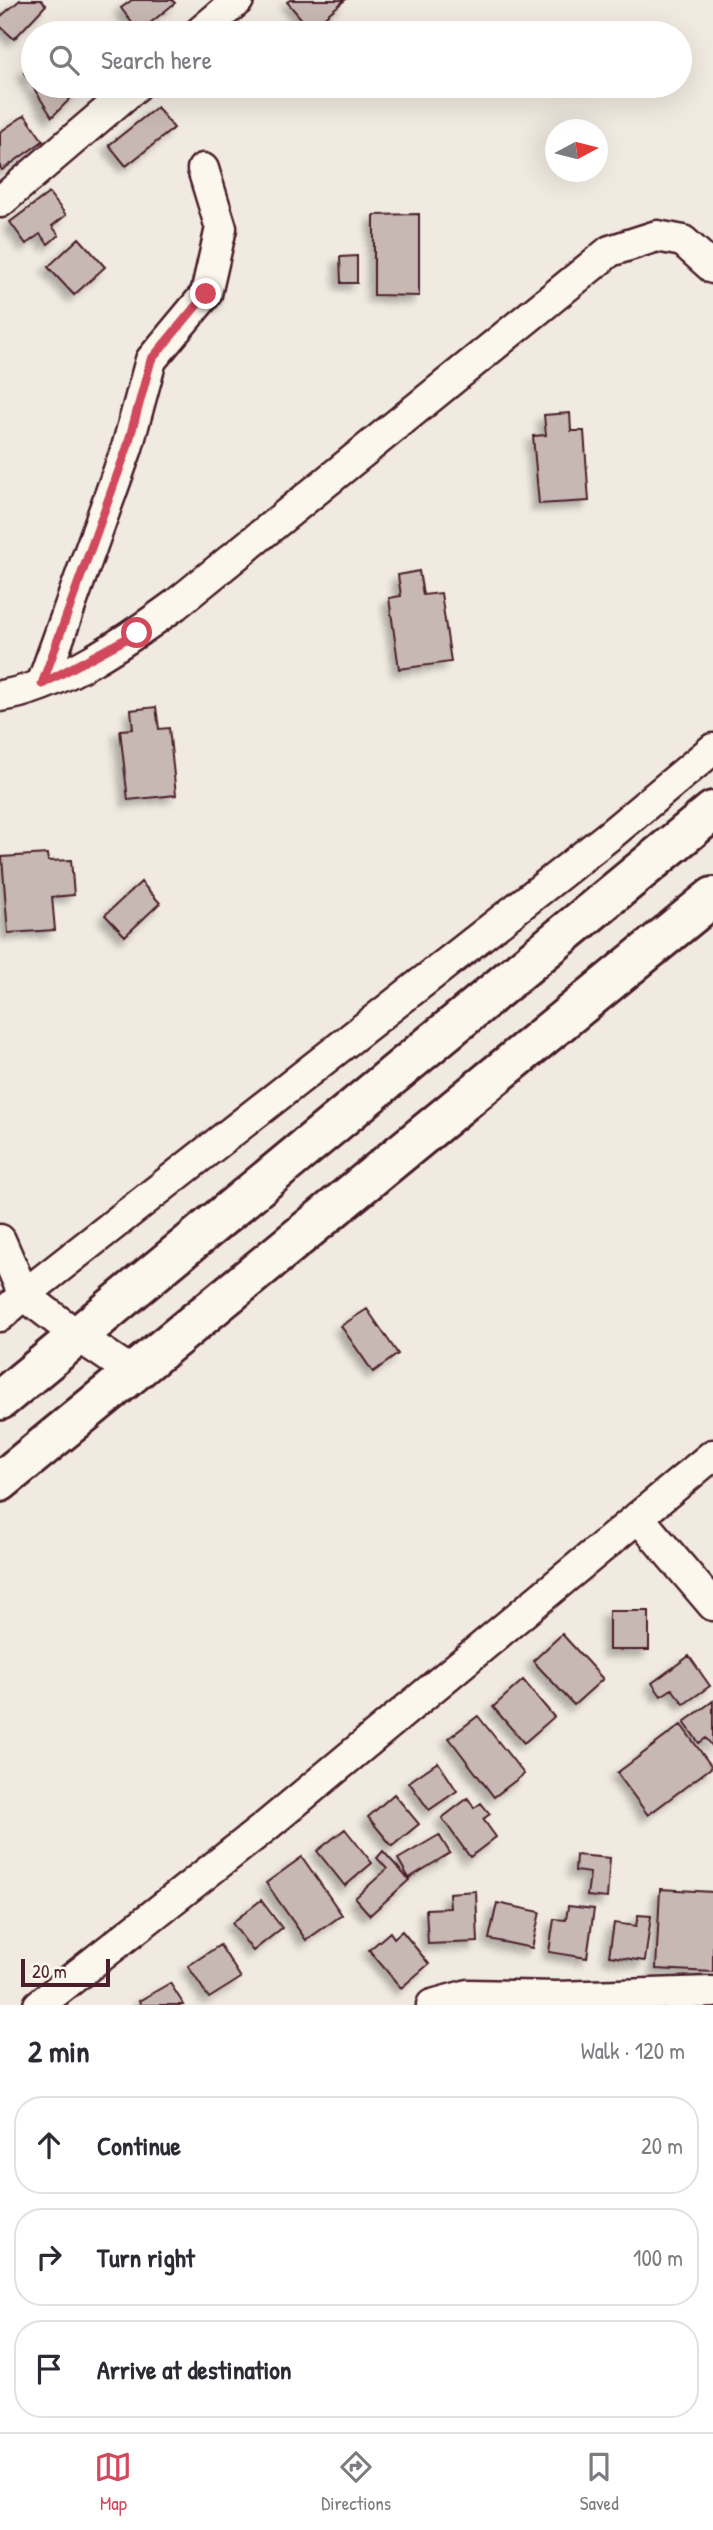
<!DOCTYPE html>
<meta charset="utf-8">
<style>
body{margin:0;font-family:"Patrick Hand",sans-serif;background:#f7f7f7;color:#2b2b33}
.compass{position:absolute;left:545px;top:119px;width:63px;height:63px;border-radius:50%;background:#fff;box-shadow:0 7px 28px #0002;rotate:83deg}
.scale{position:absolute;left:21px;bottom:18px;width:89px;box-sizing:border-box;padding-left:7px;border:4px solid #4a1f2b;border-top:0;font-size:19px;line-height:24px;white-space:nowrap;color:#4a1f2b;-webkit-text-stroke:5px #fbf7ec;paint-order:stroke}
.stop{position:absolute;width:21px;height:21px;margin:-16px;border:5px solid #d1495b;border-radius:50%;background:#fff}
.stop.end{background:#d1495b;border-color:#fff;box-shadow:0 2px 7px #0008}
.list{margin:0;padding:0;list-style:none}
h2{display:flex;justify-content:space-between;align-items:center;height:91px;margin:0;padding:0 28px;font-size:30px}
h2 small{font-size:23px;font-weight:400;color:#7c7c81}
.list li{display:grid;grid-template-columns:46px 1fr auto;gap:21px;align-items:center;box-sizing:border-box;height:98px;margin:0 14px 14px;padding:0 14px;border:2px solid #e1e1e2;border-radius:28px}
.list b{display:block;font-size:26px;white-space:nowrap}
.list em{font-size:23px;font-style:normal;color:#7c7c81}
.icon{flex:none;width:38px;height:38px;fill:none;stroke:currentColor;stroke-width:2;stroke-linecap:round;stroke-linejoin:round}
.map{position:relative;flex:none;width:713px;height:2005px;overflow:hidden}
.search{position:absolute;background:#fff;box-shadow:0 7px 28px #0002;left:21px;right:21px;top:21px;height:77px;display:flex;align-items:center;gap:18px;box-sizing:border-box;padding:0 24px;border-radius:38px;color:#7c7c81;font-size:26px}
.sheet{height:427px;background:#fff}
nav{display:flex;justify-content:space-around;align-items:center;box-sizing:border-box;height:98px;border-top:2px solid #e1e1e2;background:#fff;font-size:19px;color:#7c7c81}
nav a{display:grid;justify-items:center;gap:4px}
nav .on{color:#d1495b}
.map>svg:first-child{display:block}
.building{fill:#c8b8b3;stroke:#4a1f2b;stroke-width:2;filter:url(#shadow)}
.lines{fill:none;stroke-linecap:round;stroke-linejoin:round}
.street-casing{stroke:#4a1f2b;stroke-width:35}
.highway-casing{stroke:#4a1f2b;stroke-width:44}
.street{stroke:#fbf7ec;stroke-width:30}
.highway{stroke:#fbf7ec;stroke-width:38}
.route{stroke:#d1495b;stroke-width:9}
</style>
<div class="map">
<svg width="713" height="2005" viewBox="0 0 713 2005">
<defs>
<filter id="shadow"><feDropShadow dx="-6" dy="6" stdDeviation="3.5" flood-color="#0004"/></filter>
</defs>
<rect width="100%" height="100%" fill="#f0eae0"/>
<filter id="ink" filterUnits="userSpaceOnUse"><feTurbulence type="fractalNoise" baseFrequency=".0143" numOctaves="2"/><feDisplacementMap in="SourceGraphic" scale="14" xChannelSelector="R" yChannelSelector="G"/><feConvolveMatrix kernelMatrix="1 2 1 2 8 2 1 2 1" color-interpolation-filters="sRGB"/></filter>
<g filter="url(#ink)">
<!-- building -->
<path class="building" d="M20,0H41L46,5L14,39L0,26V17Z
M132,0H172L175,3L139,32L121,8Z
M290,0H345L310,29L287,2Z
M33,64V86H83L52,117L24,73Z
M157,107L174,128L126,166L109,145Z
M25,115L43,141L2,170L0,167V132Z
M49,193L66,215L52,226L59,235L48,244L40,234L26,244L10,222Z
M419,214V296L374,295V215Z
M79,238L105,267L74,295L48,267Z
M357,256V283H341L340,257Z
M570,413L571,431H584L589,501L539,504L533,436L546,435L544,415Z
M419,571L423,595L441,593L451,662L399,669L389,598L401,596L398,575Z
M156,707L159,729L169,728L176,795L128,800L120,730L133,729L131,710Z
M47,854L48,861L71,860L74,895L52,897L55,930L8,933L2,857Z
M141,882L160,903L125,936L105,915Z
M367,1309L398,1354L373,1372L341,1326Z
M609,1611H649V1650H609Z
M562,1634L603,1679L574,1705L533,1661Z
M689,1656L710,1686L684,1704L672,1689L661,1696L652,1683Z
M523,1680L554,1717L524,1743L493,1707Z
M713,1701V1747L706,1738L699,1743L684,1722Z
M478,1716L524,1774L494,1797L449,1738Z
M681,1725L712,1767L648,1815L617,1773Z
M438,1762L457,1791L429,1810L409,1782Z
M394,1794L419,1824L392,1846L368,1817Z
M468,1798L474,1808L481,1803L490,1814L483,1819L496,1837L470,1857L442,1818Z
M345,1829L372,1863L345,1886L317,1851Z
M439,1835L450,1853L409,1878L398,1859Z
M383,1851L409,1880L370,1915L355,1898L387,1869L377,1858Z
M576,1855L610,1858L607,1898L587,1896L590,1873L575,1871Z
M302,1857L342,1915L306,1940L266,1883Z
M660,1889L713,1892V1972L656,1969Z
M476,1891L478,1942L428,1944L426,1909L450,1908L449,1893Z
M261,1900L282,1928L253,1951L232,1923Z
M497,1903L540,1912L532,1948L489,1939Z
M568,1906L594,1909L587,1958L549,1952L554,1919L566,1920Z
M638,1915L651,1916L645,1961L609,1956L614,1923L636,1926Z
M402,1931L429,1964L401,1988L369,1950L390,1932L394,1938Z
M220,1945L241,1978L209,1998L188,1966Z
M170,1983L184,2005H141L139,2001Z"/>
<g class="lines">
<defs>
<path id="street" d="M199,33L238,0
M0,202L136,86
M42,684L127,448L151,360L206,294L221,228L203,169
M0,696C59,688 127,640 175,605L610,251L657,236L683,241L713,268
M0,1240L24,1295L78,1336L133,1373
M0,1316L24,1295L610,835L713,749
M638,1517L713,1605
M39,2005L265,1827L713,1455
M432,2005L468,1995L557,1997L713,1992"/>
<path id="highway" d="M0,1400L713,811
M0,1482L713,897"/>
</defs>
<!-- street casing -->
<use href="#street" class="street-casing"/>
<!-- highway casing -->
<use href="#highway" class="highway-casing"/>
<!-- street -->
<use href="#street" class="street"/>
<!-- highway -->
<use href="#highway" class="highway"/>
</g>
</g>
<g class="lines" filter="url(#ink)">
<!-- route -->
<path class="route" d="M137,633L42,684L127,448L151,360L206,294"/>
</g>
</svg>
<svg class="compass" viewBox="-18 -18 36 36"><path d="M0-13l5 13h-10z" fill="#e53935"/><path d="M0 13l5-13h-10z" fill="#7c7c81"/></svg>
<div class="scale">20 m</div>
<div class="stop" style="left:137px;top:633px"></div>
<div class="stop end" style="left:206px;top:294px"></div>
<div class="search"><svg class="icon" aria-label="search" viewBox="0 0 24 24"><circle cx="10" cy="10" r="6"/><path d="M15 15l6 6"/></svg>Search here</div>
</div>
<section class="sheet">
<h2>2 min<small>Walk · 120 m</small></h2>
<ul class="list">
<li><svg class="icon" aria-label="ahead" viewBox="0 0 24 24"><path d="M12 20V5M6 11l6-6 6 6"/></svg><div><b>Continue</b></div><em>20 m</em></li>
<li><svg class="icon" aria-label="right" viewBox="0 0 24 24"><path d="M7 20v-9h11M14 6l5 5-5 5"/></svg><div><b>Turn right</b></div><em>100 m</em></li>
<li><svg class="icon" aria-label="arrive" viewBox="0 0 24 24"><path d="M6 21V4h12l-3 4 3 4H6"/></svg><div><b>Arrive at destination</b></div></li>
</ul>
</section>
<nav>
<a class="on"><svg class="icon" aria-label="map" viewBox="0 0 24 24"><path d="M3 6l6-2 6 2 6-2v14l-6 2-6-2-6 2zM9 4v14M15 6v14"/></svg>Map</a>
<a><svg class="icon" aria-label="directions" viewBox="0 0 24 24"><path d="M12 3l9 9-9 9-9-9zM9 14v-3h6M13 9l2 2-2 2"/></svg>Directions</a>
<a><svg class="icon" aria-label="saved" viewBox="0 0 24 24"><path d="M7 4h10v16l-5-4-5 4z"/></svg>Saved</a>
</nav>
